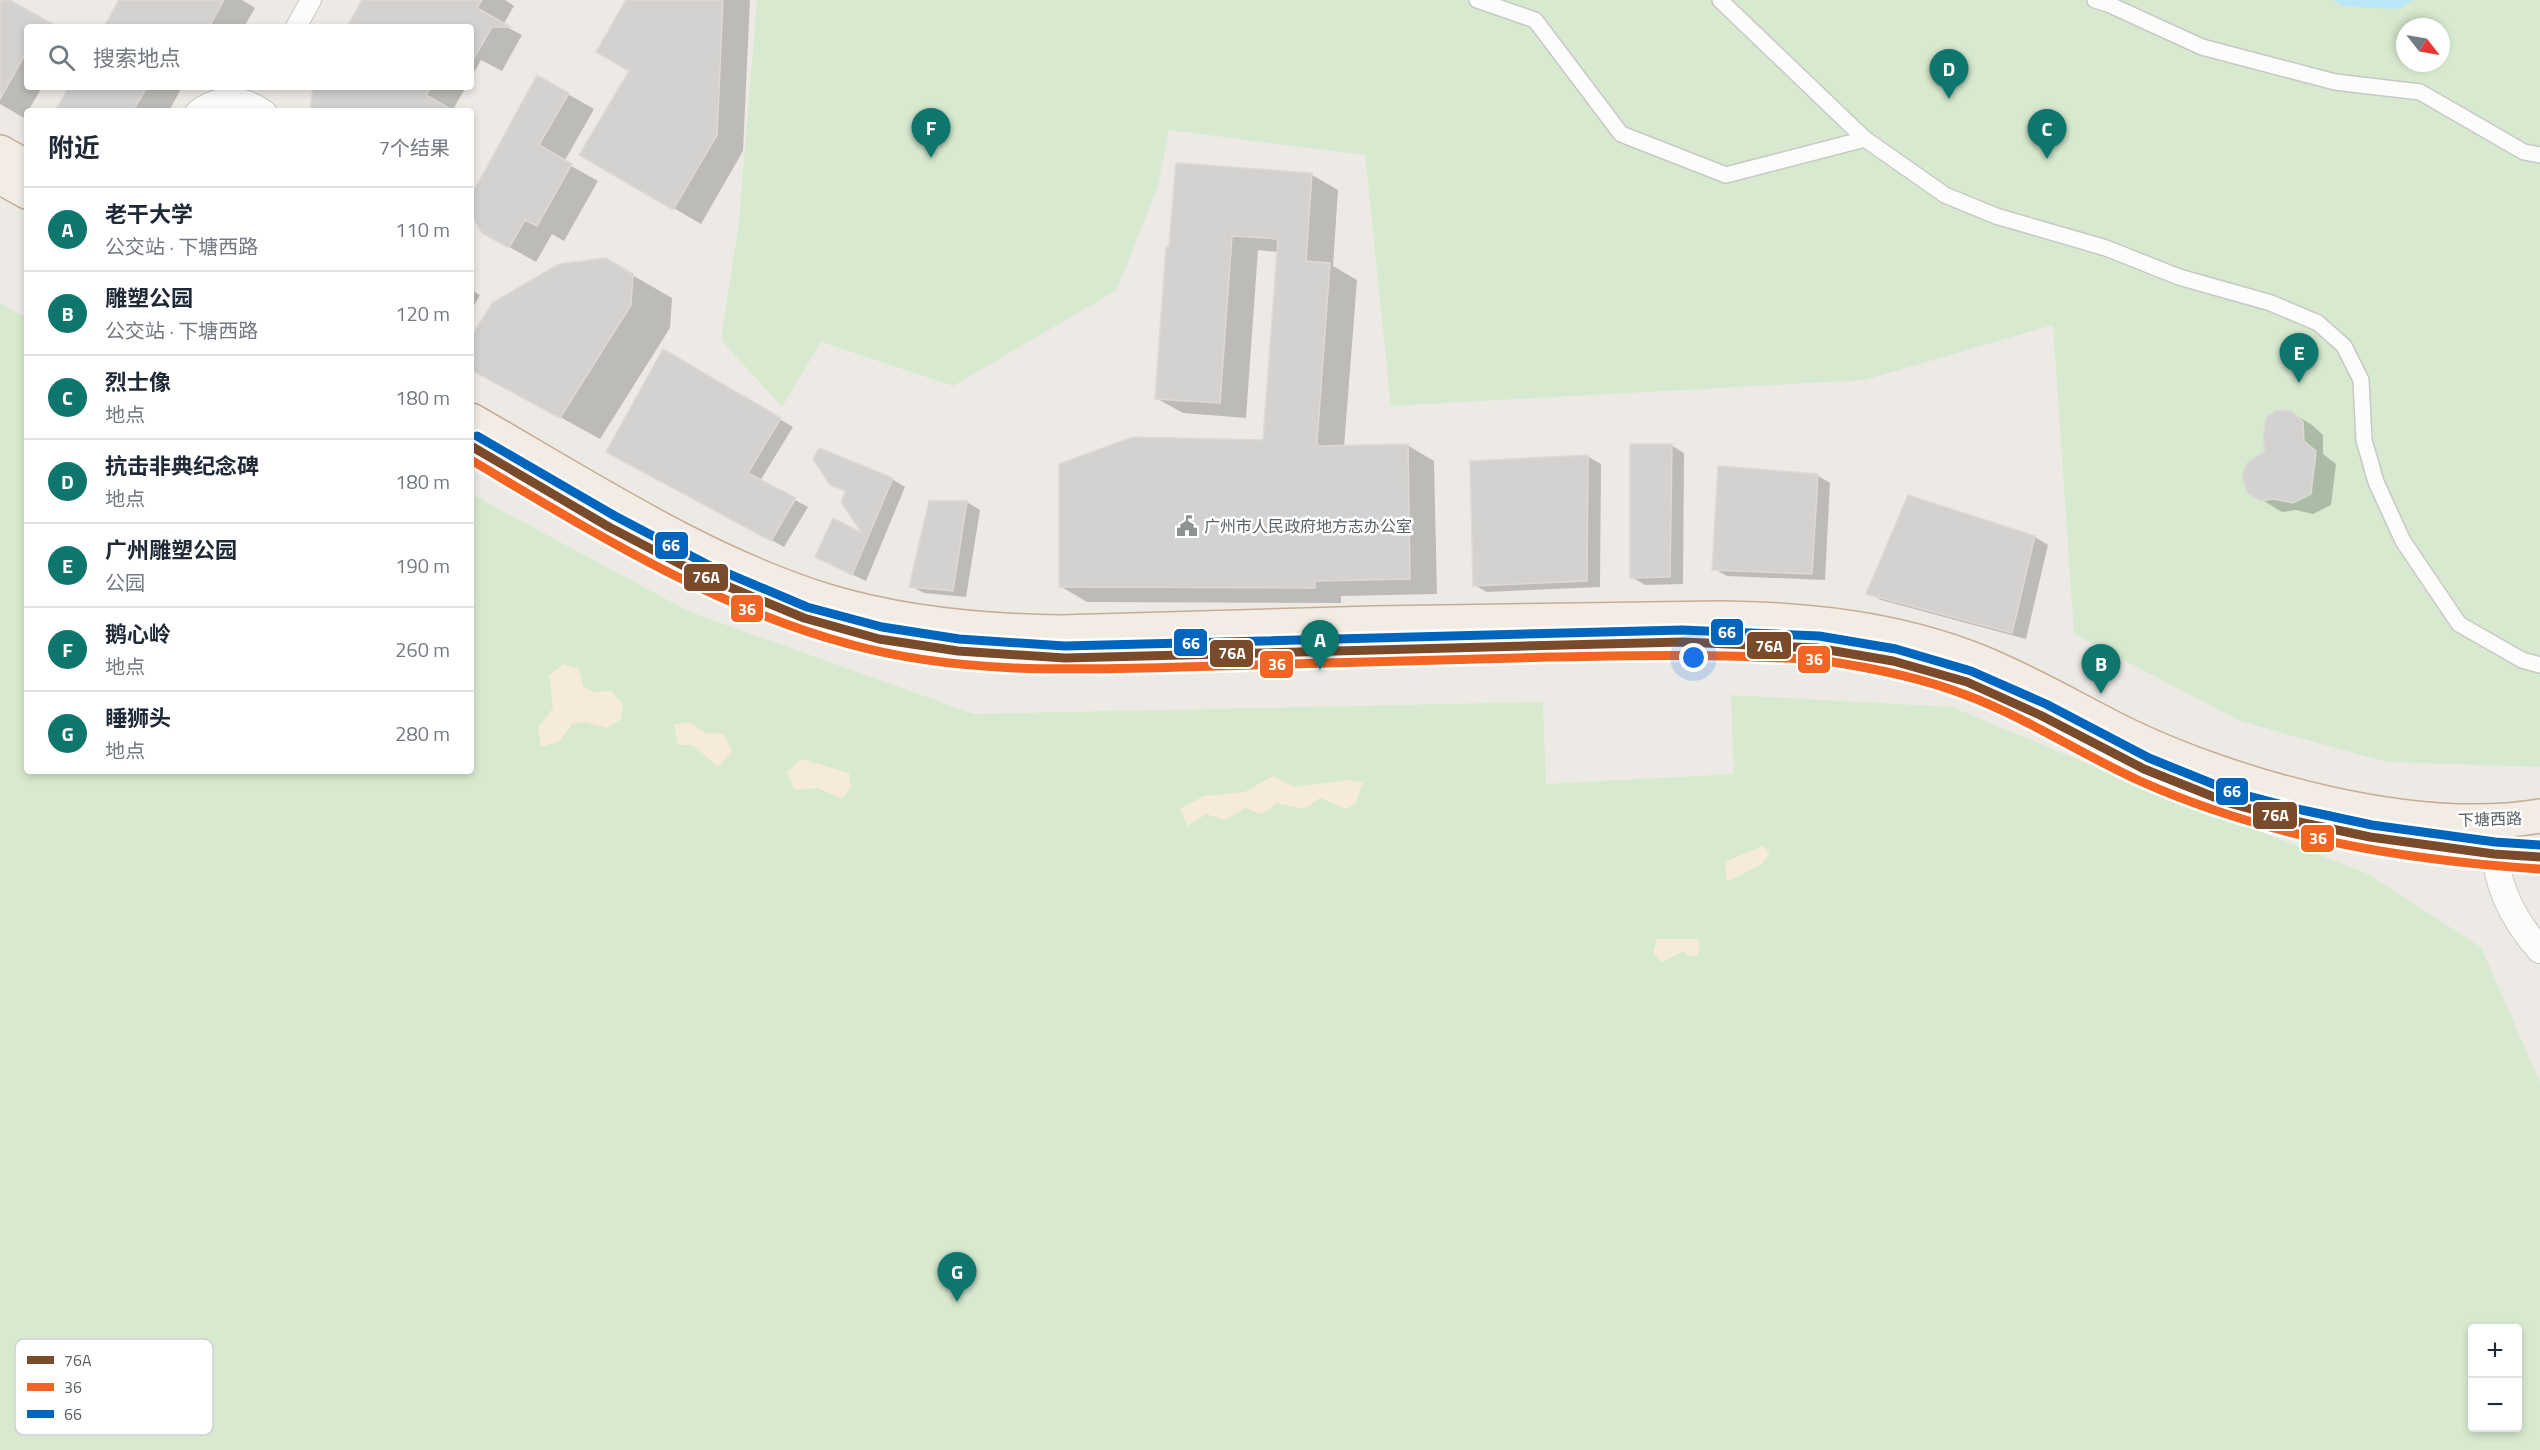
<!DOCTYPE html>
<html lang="zh">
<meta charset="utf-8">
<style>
body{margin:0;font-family:"Titillium Web","Noto Sans SC",sans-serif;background:#f6f6f7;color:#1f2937}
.controls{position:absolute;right:18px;bottom:18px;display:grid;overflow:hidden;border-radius:6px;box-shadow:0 3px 9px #0003}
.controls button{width:54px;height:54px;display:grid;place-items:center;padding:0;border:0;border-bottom:2px solid #e0e1e3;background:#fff;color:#1f2937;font:30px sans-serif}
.compass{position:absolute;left:2396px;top:18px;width:54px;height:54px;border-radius:50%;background:#fff;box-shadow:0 3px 9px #0003;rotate:121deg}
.you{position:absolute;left:1694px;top:658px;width:21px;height:21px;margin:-15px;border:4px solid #fff;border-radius:50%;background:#1a73e8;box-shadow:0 0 0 9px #1a73e833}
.badge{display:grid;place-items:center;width:39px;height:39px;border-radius:50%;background:#0f766e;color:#fff;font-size:20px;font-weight:700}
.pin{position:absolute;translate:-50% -50px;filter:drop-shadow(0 2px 3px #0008)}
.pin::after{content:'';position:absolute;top:32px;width:21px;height:18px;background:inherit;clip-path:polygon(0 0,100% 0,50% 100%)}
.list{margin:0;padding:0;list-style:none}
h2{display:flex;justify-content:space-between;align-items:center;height:78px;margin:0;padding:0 24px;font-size:26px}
h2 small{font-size:20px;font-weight:400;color:#747a83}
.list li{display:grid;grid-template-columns:39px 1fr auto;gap:18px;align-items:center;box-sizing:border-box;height:84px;padding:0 24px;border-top:2px solid #e0e1e3}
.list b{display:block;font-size:22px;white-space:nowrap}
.list p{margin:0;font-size:20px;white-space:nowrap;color:#747a83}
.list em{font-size:20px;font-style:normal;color:#747a83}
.icon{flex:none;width:33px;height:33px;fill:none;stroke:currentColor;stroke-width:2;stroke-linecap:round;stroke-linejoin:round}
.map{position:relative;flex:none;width:2540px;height:1450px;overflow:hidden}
.search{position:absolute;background:#fff;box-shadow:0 3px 9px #0003;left:24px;top:24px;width:450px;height:66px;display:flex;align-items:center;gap:15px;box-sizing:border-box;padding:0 21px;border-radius:6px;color:#747a83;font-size:22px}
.panel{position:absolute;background:#fff;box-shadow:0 3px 9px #0003;left:24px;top:108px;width:450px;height:666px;border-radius:6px}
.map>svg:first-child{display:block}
.green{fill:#d7eacf;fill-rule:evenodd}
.sand{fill:#f6ebda}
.water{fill:#bae8f8}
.shadow{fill:#0003}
.building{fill:#d4d2d0;stroke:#dcd9d6;stroke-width:1.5}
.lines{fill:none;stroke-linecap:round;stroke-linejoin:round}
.pedestrian-casing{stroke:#c8c8c7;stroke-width:18}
.minor-casing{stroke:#c8c8c7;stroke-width:22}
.tertiary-casing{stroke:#c8c8c7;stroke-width:28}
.trunk-casing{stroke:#c5ad93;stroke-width:36}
.pedestrian{stroke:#fcfcfb;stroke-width:15}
.minor{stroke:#fcfcfb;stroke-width:20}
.tertiary{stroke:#fcfcfb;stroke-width:26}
.trunk{stroke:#f2ece4;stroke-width:33}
.bus-1-casing{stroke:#fff;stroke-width:14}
.bus-2-casing{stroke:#fff;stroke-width:14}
.bus-3-casing{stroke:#fff;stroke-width:14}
.bus-1{stroke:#7a4b2a;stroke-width:9}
.bus-2{stroke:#f26522;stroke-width:9}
.bus-3{stroke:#0065bd;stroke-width:9}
.labels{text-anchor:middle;stroke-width:5;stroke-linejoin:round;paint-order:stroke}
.poi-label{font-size:16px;fill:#5b6266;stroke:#fff;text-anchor:start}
.street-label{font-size:16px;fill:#5b6266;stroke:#fff}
.key{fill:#fff;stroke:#ced0d1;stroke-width:1.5}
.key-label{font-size:16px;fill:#5b6266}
.line-badge{stroke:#fff;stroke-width:2}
.badge-label{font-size:16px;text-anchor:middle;font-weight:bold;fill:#fff}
</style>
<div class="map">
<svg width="2540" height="1450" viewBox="0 0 2540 1450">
<rect width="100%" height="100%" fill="#edeae6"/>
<!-- green -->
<path class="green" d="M757,0H2540V767L2386,762L2240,721L2074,634L2053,325L1865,380L1391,406L1365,155L1169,130L1158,186L1117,290L953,386L821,342L782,407L721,340L739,222ZM2405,27H2441V63H2405Z
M0,303L27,318V771H471V494L690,612L974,714L1543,702L1546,784L1734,774L1731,695L1952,707L2112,774L2366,873L2481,947L2540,1082V1450H0ZM2472,1328H2518V1428H2472Z"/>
<!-- sand -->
<path class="sand" d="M564,664L579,669L583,686L594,692L611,691L623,704L621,719L607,728L585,722L572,724L559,741L541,747L538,728L553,708L549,675Z
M690,722L705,733L724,734L732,752L718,767L693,745H678L674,725Z
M801,759L849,773L851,788L842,799L818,788L794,790L787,772Z
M1273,776L1294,787L1346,780L1363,782L1356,803L1347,809L1320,798L1304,809L1277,803L1262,814L1245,808L1225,820L1206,814L1188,826L1180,809L1204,796L1245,792Z
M1763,846L1770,853L1762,864L1727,882L1725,862Z
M1657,939H1697L1700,944L1698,955L1690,957L1684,951L1662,962L1653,953Z"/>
<!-- water -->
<path class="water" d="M2333,0H2413L2399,9L2343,6Z"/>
<!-- shadow -->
<path class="shadow" d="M0,0H7L55,27H27V87H42L24,118L0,104Z
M117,0H242L255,8L244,27H105L120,2Z
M363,0H505L514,6L503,25L522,35L502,71L481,60L471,78V27H348Z
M627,0H750L743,151L701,224L581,154L631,70Z
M538,77L594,109L564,162L598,181L564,241L552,234L536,262L483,232L471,212V199Z
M71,87H182L169,111H57Z
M315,87H466L452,111H311Z
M1312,175L1338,190L1333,266L1357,280L1344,447L1407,445L1434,461L1437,594L1341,596V603L1087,602L1060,586L1264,442L1278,252L1258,250L1246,418L1183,413L1156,398L1167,249Z
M606,260L672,298L670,328L600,439L471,368V340Z
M471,290L480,295L471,311Z
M664,351L793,427L760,481L808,507L784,547L621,459Z
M2292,413L2312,425L2323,435V454L2336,464L2331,505L2313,514L2296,510L2282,512L2249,492L2266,452Z
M1671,445L1684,453L1683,584L1645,585L1632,577Z
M1587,456L1601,464L1600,587L1487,592L1474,585Z
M1817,475L1830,483L1825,580L1727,576L1714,569Z
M892,479L905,487L866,581L830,564L866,537L847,493L831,484Z
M967,502L980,510L966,597L924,593L911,586Z
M2035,537L2048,545L2026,639L1881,600L1868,593Z"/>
<!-- building -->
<path class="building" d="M0,0H10L58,27H27V51L0,99Z
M119,0H224L209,27H104Z
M362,0H482L477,8L511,27H492L471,64V27H347Z
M626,0H723L717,135L673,210L579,155L629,71L596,52Z
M537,75L569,93L539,145L572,164L537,226L525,220L509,248L482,233L471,214V196Z
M69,87H147L133,111H55Z
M313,87H431L426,95L454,111H310Z
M1176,163L1312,173L1306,261L1330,263L1317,442L1318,446L1408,444L1410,579L1315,581V588L1059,587V464L1133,437L1263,440L1278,239L1232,236L1220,403L1155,399L1166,247H1169Z
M606,258L633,274L631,305L560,418L471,370V337L492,303L559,264Z
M663,349L781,418L748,473L796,498L771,541L606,452Z
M2277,410L2292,411L2303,422L2304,441L2316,451L2311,494L2293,503L2274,499L2260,501L2248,494L2242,477L2247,463L2265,451L2263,437L2266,418Z
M1630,444H1672L1670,577L1630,578Z
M819,448L893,478L852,575L815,557L833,518L862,533L841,502L846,491L830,485L813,459Z
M1588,455L1587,581L1473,586L1470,461Z
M1718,466L1818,474L1812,574L1712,570Z
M1908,495L2035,536L2012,633L1866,594Z
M929,501H967L953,591L909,587Z"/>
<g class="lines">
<defs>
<path id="pedestrian" d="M1477,0L1535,20L1621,134L1726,175L1865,139
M1720,0L1865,139L1945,195L1996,216L2106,248L2179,277L2271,303L2318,323L2344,346L2361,380L2364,440L2376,482L2403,541L2459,624L2522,660L2540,665
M2095,0L2108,4L2202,47L2335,82L2420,92L2524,152L2540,155"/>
<path id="minor" d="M296,27L311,0
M196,111C219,93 244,95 266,111"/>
<path id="tertiary" d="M2495,836C2492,878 2512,919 2540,950"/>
<path id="trunk" d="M0,152L27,167
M0,177L27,192
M471,420C583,484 703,563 827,601C903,624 983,631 1061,632L1374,623L1720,618C1808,619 1895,628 1978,661C2028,681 2075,709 2123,733C2236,788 2415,837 2540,816
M471,446C589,515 721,599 853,633C923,651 993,655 1065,658L1682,642L1817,648L1893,661L1967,682L2040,715L2144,769L2229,803L2299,822L2370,837L2494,854L2540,857"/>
</defs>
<!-- pedestrian casing -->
<use href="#pedestrian" class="pedestrian-casing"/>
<!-- minor casing -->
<use href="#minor" class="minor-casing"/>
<!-- tertiary casing -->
<use href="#tertiary" class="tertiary-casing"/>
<!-- trunk casing -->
<use href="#trunk" class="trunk-casing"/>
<!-- pedestrian -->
<use href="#pedestrian" class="pedestrian"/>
<!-- minor -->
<use href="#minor" class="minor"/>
<!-- tertiary -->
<use href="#tertiary" class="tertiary"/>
<!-- trunk -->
<use href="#trunk" class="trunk"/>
<defs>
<path id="bus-1" d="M471,446L609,527L705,577L804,618L879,639L958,651L1065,658L1682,642L1817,648L1893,661L1967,682L2040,715L2144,769L2229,803L2299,822L2370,837L2494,854L2540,857"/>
<path id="bus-2" d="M471,460C591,531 712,607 849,644C957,674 1071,670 1182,667C1304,664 1426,661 1549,657C1618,656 1686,654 1754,657C1776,658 1798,658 1819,660C1868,667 1920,677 1966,695C2027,718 2081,754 2140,781C2265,837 2403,860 2539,869"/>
<path id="bus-3" d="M477,436L615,516L710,566L807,607L882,627L959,639L1065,646L1682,630L1819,636L1896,649L1971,671L2046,704L2149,758L2233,792L2302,810L2372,825L2495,842L2540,845"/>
</defs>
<!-- bus-1 casing -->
<use href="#bus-1" class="bus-1-casing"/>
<!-- bus-2 casing -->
<use href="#bus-2" class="bus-2-casing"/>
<!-- bus-3 casing -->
<use href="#bus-3" class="bus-3-casing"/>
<!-- bus-1 -->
<use href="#bus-1" class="bus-1"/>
<!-- bus-2 -->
<use href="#bus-2" class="bus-2"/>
<!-- bus-3 -->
<use href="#bus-3" class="bus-3"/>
</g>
<!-- icons -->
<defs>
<symbol id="civic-bare" viewBox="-9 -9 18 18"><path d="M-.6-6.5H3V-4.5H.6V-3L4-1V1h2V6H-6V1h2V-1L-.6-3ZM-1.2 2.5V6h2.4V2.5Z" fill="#8e9293" stroke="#fff" stroke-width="2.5" paint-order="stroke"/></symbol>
</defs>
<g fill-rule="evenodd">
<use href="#civic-bare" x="1172" y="511" width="30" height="30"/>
</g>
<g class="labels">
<!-- poi labels -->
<g class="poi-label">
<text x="1204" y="532">广州市人民政府地方志办公室</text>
</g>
<!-- street labels -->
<g class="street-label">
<text transform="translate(2490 819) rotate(-2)" y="6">下塘西路</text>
</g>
</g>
<!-- legend -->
<rect x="15" y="1339" width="198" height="96" rx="9" class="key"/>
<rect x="27" y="1356" width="27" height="8" fill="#7a4b2a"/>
<rect x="27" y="1383" width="27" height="8" fill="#f26522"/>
<rect x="27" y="1410" width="27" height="8" fill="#0065bd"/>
<g class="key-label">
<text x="64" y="1366">76A</text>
<text x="64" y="1393">36</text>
<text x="64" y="1420">66</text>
</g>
<g class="line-badge">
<rect x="654" y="531" width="35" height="29" rx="6" fill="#0065bd"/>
<rect x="683" y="563" width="46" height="29" rx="6" fill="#7a4b2a"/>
<rect x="730" y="594" width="34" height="29" rx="6" fill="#f26522"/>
<rect x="1710" y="618" width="34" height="28" rx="6" fill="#0065bd"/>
<rect x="1173" y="628" width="35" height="29" rx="6" fill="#0065bd"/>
<rect x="1746" y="631" width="46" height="29" rx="6" fill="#7a4b2a"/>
<rect x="1209" y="639" width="45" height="29" rx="6" fill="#7a4b2a"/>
<rect x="1797" y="645" width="34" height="29" rx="6" fill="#f26522"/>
<rect x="1259" y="650" width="35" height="29" rx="6" fill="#f26522"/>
<rect x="2215" y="777" width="34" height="29" rx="6" fill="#0065bd"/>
<rect x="2252" y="801" width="46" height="29" rx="6" fill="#7a4b2a"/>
<rect x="2300" y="824" width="35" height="29" rx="6" fill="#f26522"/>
</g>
<g class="badge-label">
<text x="671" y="551">66</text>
<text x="706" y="583">76A</text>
<text x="747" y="615">36</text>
<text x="1727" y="638">66</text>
<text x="1191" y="649">66</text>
<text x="1769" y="652">76A</text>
<text x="1232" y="659">76A</text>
<text x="1814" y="665">36</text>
<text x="1277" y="670">36</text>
<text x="2232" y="797">66</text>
<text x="2275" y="821">76A</text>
<text x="2318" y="844">36</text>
</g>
</svg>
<div class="controls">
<button>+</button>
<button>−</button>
</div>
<svg class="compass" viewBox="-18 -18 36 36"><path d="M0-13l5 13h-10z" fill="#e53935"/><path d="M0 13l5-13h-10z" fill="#747a83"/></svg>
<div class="you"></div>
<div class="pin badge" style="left:1320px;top:670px">A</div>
<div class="pin badge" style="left:2101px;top:694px">B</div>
<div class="pin badge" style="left:2047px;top:159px">C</div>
<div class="pin badge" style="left:1949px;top:99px">D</div>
<div class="pin badge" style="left:2299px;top:383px">E</div>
<div class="pin badge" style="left:931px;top:158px">F</div>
<div class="pin badge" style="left:957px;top:1302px">G</div>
<div class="search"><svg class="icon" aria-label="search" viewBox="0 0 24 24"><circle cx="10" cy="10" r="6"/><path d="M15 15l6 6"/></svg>搜索地点</div>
<section class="panel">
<h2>附近<small>7个结果</small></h2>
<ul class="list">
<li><span class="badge">A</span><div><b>老干大学</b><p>公交站 · 下塘西路</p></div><em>110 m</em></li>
<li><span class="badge">B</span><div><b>雕塑公园</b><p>公交站 · 下塘西路</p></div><em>120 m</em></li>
<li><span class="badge">C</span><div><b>烈士像</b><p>地点</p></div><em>180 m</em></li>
<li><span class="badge">D</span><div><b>抗击非典纪念碑</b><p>地点</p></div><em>180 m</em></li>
<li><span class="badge">E</span><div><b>广州雕塑公园</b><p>公园</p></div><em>190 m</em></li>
<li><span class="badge">F</span><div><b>鹅心岭</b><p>地点</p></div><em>260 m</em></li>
<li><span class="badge">G</span><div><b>睡狮头</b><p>地点</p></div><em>280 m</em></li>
</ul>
</section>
</div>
